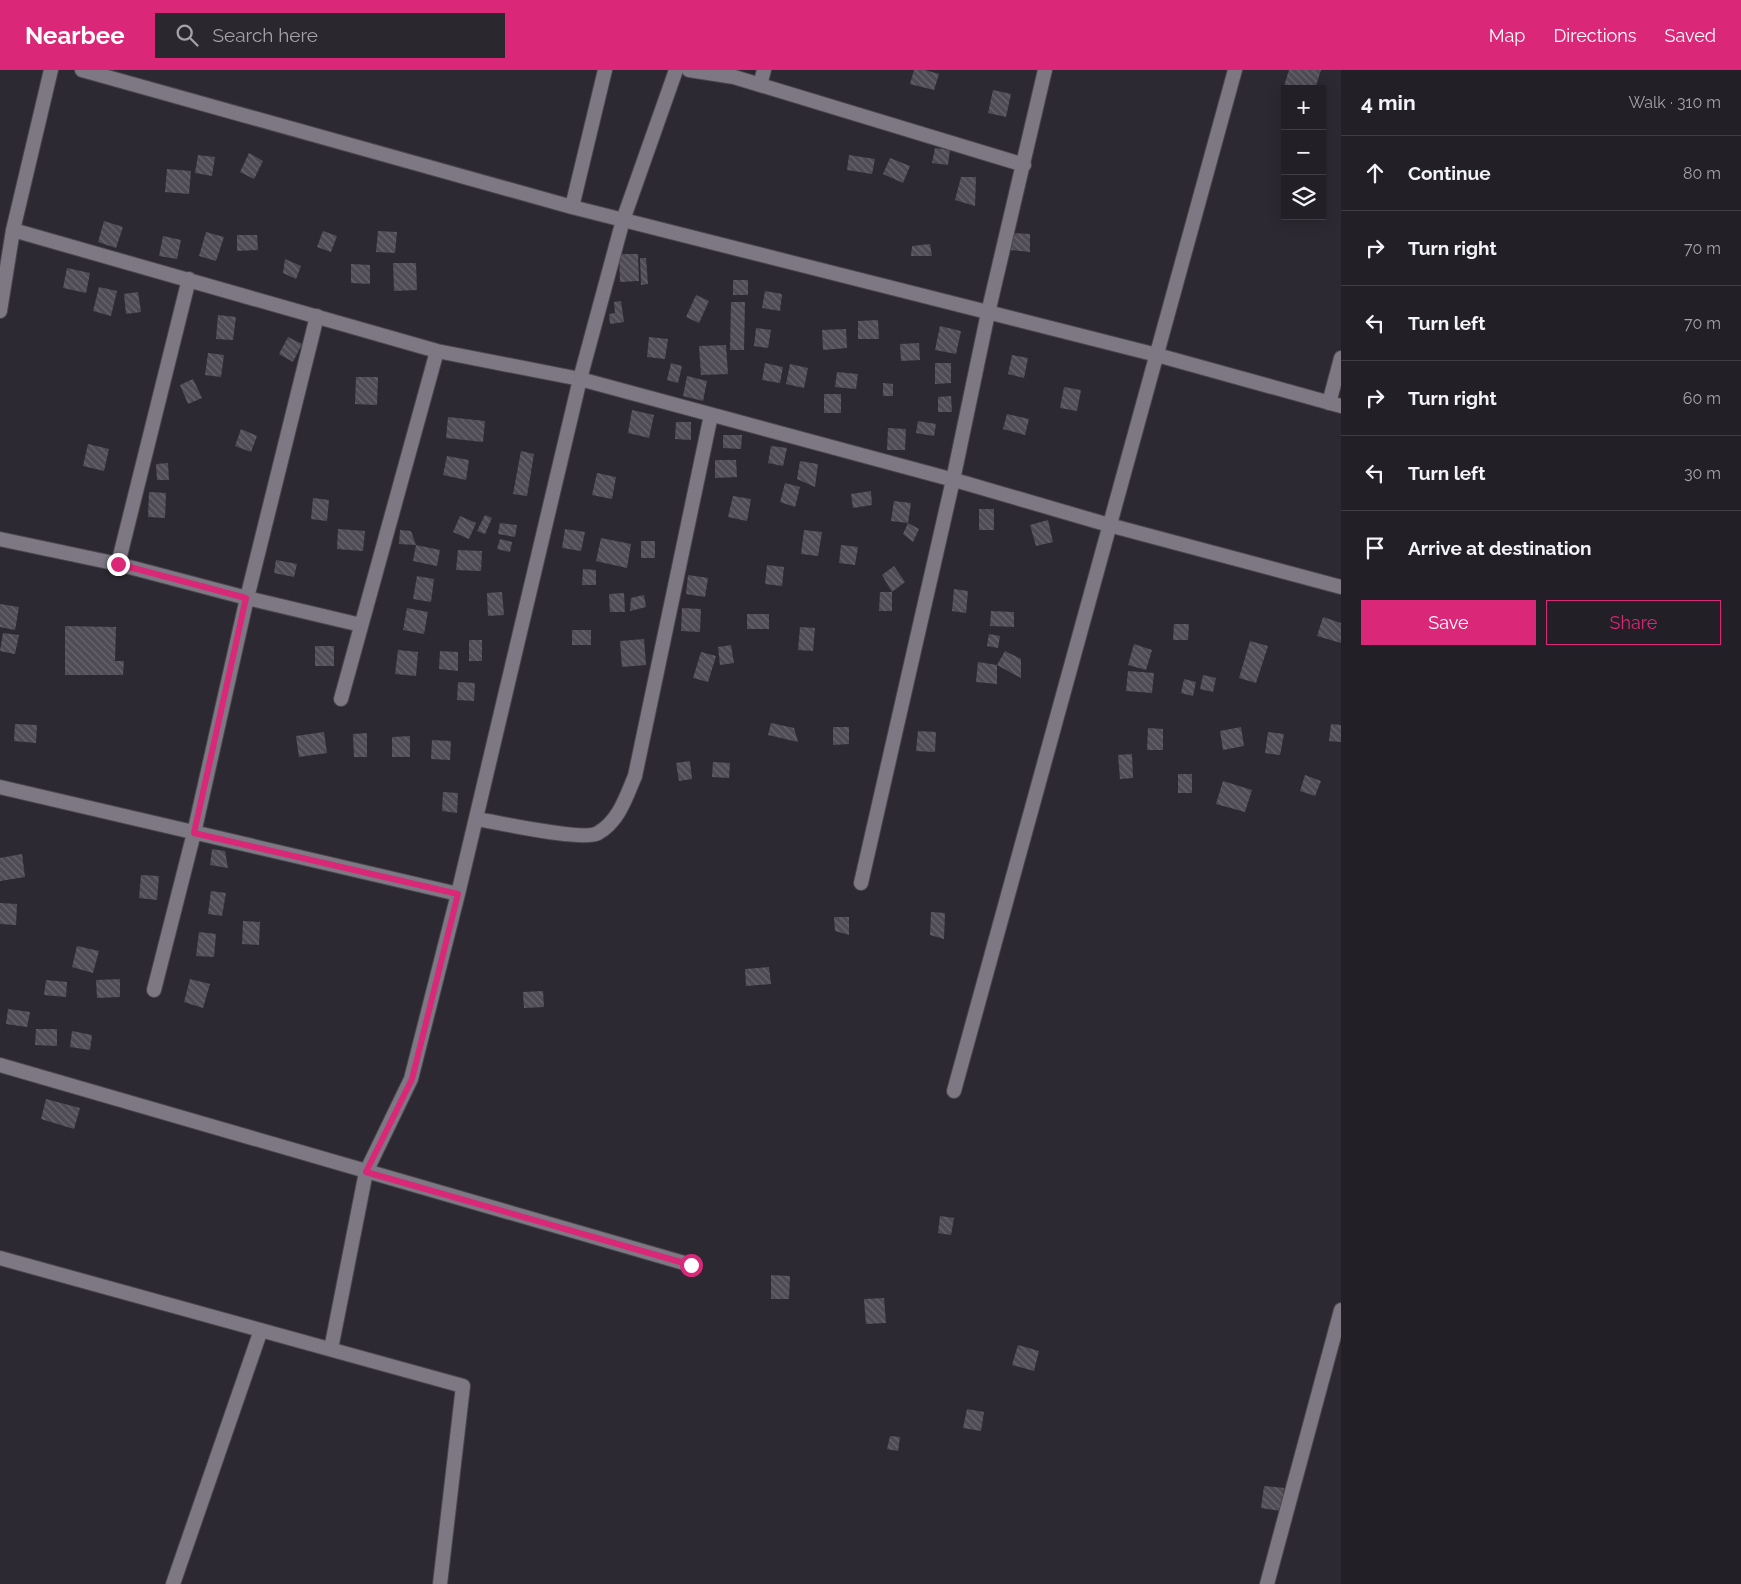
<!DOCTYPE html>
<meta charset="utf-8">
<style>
body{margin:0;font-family:Raleway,sans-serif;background:#2a272e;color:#f1f3f6}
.controls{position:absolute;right:15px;top:15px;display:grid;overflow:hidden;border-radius:0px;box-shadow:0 2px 12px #0003}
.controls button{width:45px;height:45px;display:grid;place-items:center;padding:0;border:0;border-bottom:1px solid #3f3d43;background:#221f26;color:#f1f3f6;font:25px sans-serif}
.stop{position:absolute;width:15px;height:15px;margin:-11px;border:4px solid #db2777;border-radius:50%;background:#fff}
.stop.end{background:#db2777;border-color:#fff;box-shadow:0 1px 5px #0008}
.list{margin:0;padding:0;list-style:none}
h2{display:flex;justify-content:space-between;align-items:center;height:65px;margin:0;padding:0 20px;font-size:21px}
h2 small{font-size:16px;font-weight:400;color:#a2a2a7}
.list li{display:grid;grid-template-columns:32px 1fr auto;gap:15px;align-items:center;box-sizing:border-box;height:75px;padding:0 20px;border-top:1px solid #3f3d43}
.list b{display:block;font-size:19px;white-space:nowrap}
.list em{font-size:16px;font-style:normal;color:#a2a2a7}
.actions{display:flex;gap:10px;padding:15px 20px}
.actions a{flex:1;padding:11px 0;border:1px solid #db2777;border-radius:0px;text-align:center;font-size:18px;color:#db2777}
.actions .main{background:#db2777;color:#fff}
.icon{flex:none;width:28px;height:28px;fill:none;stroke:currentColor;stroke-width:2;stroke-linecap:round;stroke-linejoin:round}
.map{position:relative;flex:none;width:1341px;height:1514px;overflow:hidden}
header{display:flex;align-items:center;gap:30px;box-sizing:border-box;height:70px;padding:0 25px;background:#db2777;color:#fff}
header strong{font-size:24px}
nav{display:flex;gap:28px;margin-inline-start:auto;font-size:18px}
.search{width:350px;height:45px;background:#2a272e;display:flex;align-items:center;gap:12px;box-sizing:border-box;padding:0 18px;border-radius:0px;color:#a2a2a7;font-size:19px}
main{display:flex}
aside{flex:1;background:#221f26}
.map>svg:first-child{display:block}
.building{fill:url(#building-back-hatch)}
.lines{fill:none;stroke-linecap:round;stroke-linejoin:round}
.minor-casing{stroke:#49464e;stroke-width:16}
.minor{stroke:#7d7883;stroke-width:14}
.route{stroke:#db2777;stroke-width:6}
</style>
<header>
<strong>Nearbee</strong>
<div class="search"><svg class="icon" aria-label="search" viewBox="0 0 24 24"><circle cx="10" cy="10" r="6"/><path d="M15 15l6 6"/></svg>Search here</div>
<nav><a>Map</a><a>Directions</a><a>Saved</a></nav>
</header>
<main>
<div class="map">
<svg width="1341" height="1514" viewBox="0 0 1341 1514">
<defs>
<pattern id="building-back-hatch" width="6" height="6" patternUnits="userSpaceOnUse" patternTransform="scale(1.25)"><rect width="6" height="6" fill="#504c56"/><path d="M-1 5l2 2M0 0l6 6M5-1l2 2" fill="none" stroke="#6a666f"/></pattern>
</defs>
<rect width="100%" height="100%" fill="#2d2932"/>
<!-- building -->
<path class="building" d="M914,0H925L939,4L934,20L910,14Z
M1289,0H1321L1315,19H1295L1284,16Z
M993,20L1011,24L1006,47L988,43Z
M935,78L950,80L948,95L932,93Z
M249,83L263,91L254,109L240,102Z
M198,85L215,87L212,106L195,103Z
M849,85L875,89L872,104L847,100Z
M890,88L910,96L903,113L883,104Z
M167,99L191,101L189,124L165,122Z
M961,107H976L975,136L955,130Z
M104,151L123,157L116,178L98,172Z
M323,161L337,166L331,182L317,177Z
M378,161L397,162L395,183L376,182Z
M206,162L224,167L216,191L199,186Z
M1011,163L1030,164V182L1010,180Z
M237,165H257L258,180L237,181Z
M163,166L181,170L177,189L159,186Z
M930,174L932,186H911L912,176Z
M619,184H638L639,211L620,212Z
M640,188H646L648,214L641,215Z
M285,189L301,196L296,209L283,203Z
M393,193H416L417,220L394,221Z
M351,194L370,195V214L351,213Z
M67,198L90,203L86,223L63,218Z
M733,210H748V225H733Z
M99,217L117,221L111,246L93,241Z
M765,221L782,224L780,241L762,238Z
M138,222L141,242L126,244L124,224Z
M696,225L709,231L699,253L686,247Z
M621,231L624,252L610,254L609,244L615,243L614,232Z
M731,232H745L744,280H730Z
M218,245L236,247L233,270L216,269Z
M878,250L879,269H858V251Z
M940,256L961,261L956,284L935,280Z
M756,258L771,260L768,278L754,276Z
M846,259L847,278L823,280L822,260Z
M288,267L302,274L293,292L279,284Z
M649,267L668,269L665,289L647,287Z
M919,273L920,290L901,291L900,274Z
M726,275L728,304L701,305L699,276Z
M208,283L224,285L221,307L205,305Z
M1012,285L1028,288L1024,308L1008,304Z
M671,293L682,296L678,313L667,310Z
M765,293L783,297L780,313L762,310Z
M935,293H951V313L935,314Z
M790,294L808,298L804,318L786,314Z
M837,302L858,304L856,319L835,317Z
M687,306L707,311L703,331L683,326Z
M356,307H378L377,335L355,334Z
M193,309L202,328L188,334L180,315Z
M883,313L893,314V326H883Z
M1064,317L1081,320L1077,341L1060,338Z
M824,324H841V343H824Z
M951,326L952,342H938V327Z
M632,340L654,345L649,368L628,363Z
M1007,344L1029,349L1025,365L1003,359Z
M448,347L485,351L483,372L446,368Z
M918,351L936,354L934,366L916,363Z
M676,352H691V370L675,369Z
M888,358L906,359L905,380H887Z
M241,359L257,366L251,382L235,376Z
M723,365H742L741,379L723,378Z
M88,374L109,379L104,401L83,396Z
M771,376L787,378L783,396L768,393Z
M521,381L534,384L527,426L513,424Z
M447,386L469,390L466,410L443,405Z
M715,390H736L737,407L715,408Z
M800,391L818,394L815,417L797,409Z
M168,393L169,410H157L156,394Z
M597,403L616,407L612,429L592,425Z
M785,413L800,417L795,437L780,432Z
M871,421L872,435L853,438L851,424Z
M149,422L166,423L165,448L148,447Z
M733,426L751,429L747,451L728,447Z
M313,428L329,430L327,451L311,449Z
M894,431L911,433L908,453L891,451Z
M979,439H994V460H979Z
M485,445L492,448L485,464L477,461Z
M460,446L476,453L469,469L453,462Z
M1048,450L1053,472L1036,476L1030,455Z
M500,453L517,455L515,467L498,464Z
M908,453L919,459L913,472L903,464Z
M338,459L365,461L363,481L337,479Z
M565,459L585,462L581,481L562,478Z
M400,460L411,461L416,475L399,474Z
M804,460L822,462L818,486L801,484Z
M601,468L631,474L627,498L596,491Z
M500,469L512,472L510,482L497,479Z
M641,471H655V488H641Z
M416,475L440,480L437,496L413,491Z
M841,475L858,477L855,495L839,493Z
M458,480L482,481L481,501L456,500Z
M276,490L297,494L294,507L274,503Z
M767,495L784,497L782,516L765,514Z
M894,496L905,512L892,522L882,505Z
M583,499L596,500V515H582Z
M688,505L708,508L705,527L686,524Z
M417,506L434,509L431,532L413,529Z
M954,519L968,521L966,543L952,541Z
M502,522L504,545L488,546L487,523Z
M880,522H892V541H879Z
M624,523L625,542H610L609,524Z
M644,525L646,537L630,541L631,528Z
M0,534L19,537L15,560L0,557Z
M407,538L428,542L424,564L403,560Z
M682,538L701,539L700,562L681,561Z
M991,541L1014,542V557L990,556Z
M747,544H769V559H747Z
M1323,547L1341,553V573L1317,566Z
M1174,554H1189L1188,570H1173Z
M65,556L116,557L115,591H124L123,605H65Z
M800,557L815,558L813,581L798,580Z
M572,560H591V575H572Z
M3,563L19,565L15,584L0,581Z
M989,564L1000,566L998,578L987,576Z
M644,569L646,595L622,597L620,571Z
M469,570H482V591H469Z
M1250,571L1268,576L1256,613L1239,608Z
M1134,574L1152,580L1146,600L1128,595Z
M731,575L734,593L720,595L718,577Z
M315,576H334V596H315Z
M398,580L418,582L416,606L395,604Z
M440,581L458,582V601L439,599Z
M1005,581L1021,589V608L997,595Z
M701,582L716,586L708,612L693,608Z
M978,592L997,595V614L976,612Z
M1128,601L1154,603L1152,623L1126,621Z
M1203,605L1216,608L1213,622L1200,619Z
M1184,609L1196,612L1193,626L1181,623Z
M458,612L475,613L474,631L457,630Z
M771,653L794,658L798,672L768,665Z
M15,654L37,655L36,673L14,671Z
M1331,654L1341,655V672L1329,671Z
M833,657H849V674L833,675Z
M1241,657L1244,676L1223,680L1220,661Z
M1148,658L1163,659V680H1147Z
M918,661L936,662L935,682L916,681Z
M324,662L327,683L299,687L296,666Z
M1268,662L1284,664L1280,685L1265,683Z
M367,663V687H354L353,664Z
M410,666V687H392V667Z
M432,670L451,671L450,690L431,689Z
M1132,684L1133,708L1120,709L1118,685Z
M690,691L692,709L679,711L676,693Z
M713,692L730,693L729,708L712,707Z
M1178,704H1192V723H1178Z
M1305,705L1321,711L1315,726L1300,721Z
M1223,711L1252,720L1245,742L1216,734Z
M443,722L458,723L457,743L442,741Z
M212,779L225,781L228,798L210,795Z
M22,784L25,807L0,811V788Z
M141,805L159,806L157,830L139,828Z
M211,821L226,823L222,846L208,844Z
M0,833L17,834L16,855L0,854Z
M931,842L945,843L944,869L930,865Z
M834,847H849V865L835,861Z
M243,851L260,852L259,875L242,874Z
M199,862L216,864L214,887L196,886Z
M77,876L99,881L93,903L72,897Z
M769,897L771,914L746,916L745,899Z
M120,909V927L97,928L96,910Z
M190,909L210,914L203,938L184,932Z
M46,910L67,912L66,927L44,925Z
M543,921L544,937L524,938L523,922Z
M8,939L30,942L27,957L6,954Z
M36,959H57V976L35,975Z
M72,961L92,965L90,980L70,977Z
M46,1029L80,1038L74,1059L41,1049Z
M940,1146L954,1148L951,1165L938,1163Z
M771,1205L790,1206L789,1229H771Z
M884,1228L886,1253L866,1254L864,1229Z
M1018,1275L1039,1281L1034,1301L1012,1295Z
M967,1339L984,1342L981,1361L963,1358Z
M890,1366L900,1367L898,1381L887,1379Z
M1264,1416L1284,1418L1281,1441L1261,1438Z"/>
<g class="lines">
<defs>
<path id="minor" d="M82,0L572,137L1157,285L1341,336
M689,0L734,7L1024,95
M760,15L764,0
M572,137L605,0
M13,160L437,281L580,309L965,413L1109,455L1341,517
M0,241L13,160L51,0
M1329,333L1341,288
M0,469L118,494L247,528L361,555
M118,494L189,209
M341,629L437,281
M0,717L458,824
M476,749C497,752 584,772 598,763C619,751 626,727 635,706L711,345
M861,813L953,410L988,243L1045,0
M154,920L194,763L247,528L317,246
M0,995L691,1195
M954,1021L1235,0
M0,1188L463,1316L440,1514
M331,1279L366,1102L411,1009L458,824L580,309L623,150L676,0
M173,1514L261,1260
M1267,1514L1341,1240"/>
</defs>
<!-- minor casing -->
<use href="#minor" class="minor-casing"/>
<!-- minor -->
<use href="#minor" class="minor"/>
</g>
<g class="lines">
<!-- route -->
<path class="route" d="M118,494L246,528L194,763L458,824L412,1009L366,1102L691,1195"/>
</g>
</svg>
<div class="controls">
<button>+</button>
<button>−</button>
<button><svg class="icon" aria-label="layers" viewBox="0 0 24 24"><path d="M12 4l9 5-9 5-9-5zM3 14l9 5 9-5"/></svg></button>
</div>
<div class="stop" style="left:691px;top:1195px"></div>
<div class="stop end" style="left:118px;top:494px"></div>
</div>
<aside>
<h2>4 min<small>Walk · 310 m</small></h2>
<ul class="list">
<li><svg class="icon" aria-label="ahead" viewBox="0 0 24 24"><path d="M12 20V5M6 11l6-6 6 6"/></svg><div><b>Continue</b></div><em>80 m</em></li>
<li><svg class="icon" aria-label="right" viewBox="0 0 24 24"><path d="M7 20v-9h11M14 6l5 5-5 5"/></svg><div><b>Turn right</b></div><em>70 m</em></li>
<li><svg class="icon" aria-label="left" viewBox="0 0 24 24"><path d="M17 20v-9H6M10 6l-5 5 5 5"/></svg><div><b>Turn left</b></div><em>70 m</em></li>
<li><svg class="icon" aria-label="right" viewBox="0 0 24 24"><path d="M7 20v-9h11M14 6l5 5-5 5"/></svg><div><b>Turn right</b></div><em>60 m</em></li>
<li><svg class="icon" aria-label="left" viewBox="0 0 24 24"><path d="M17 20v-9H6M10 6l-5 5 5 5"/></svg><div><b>Turn left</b></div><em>30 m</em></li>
<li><svg class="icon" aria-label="arrive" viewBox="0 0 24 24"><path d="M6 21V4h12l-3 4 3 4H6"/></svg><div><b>Arrive at destination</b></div></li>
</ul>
<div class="actions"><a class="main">Save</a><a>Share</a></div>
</aside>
</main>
